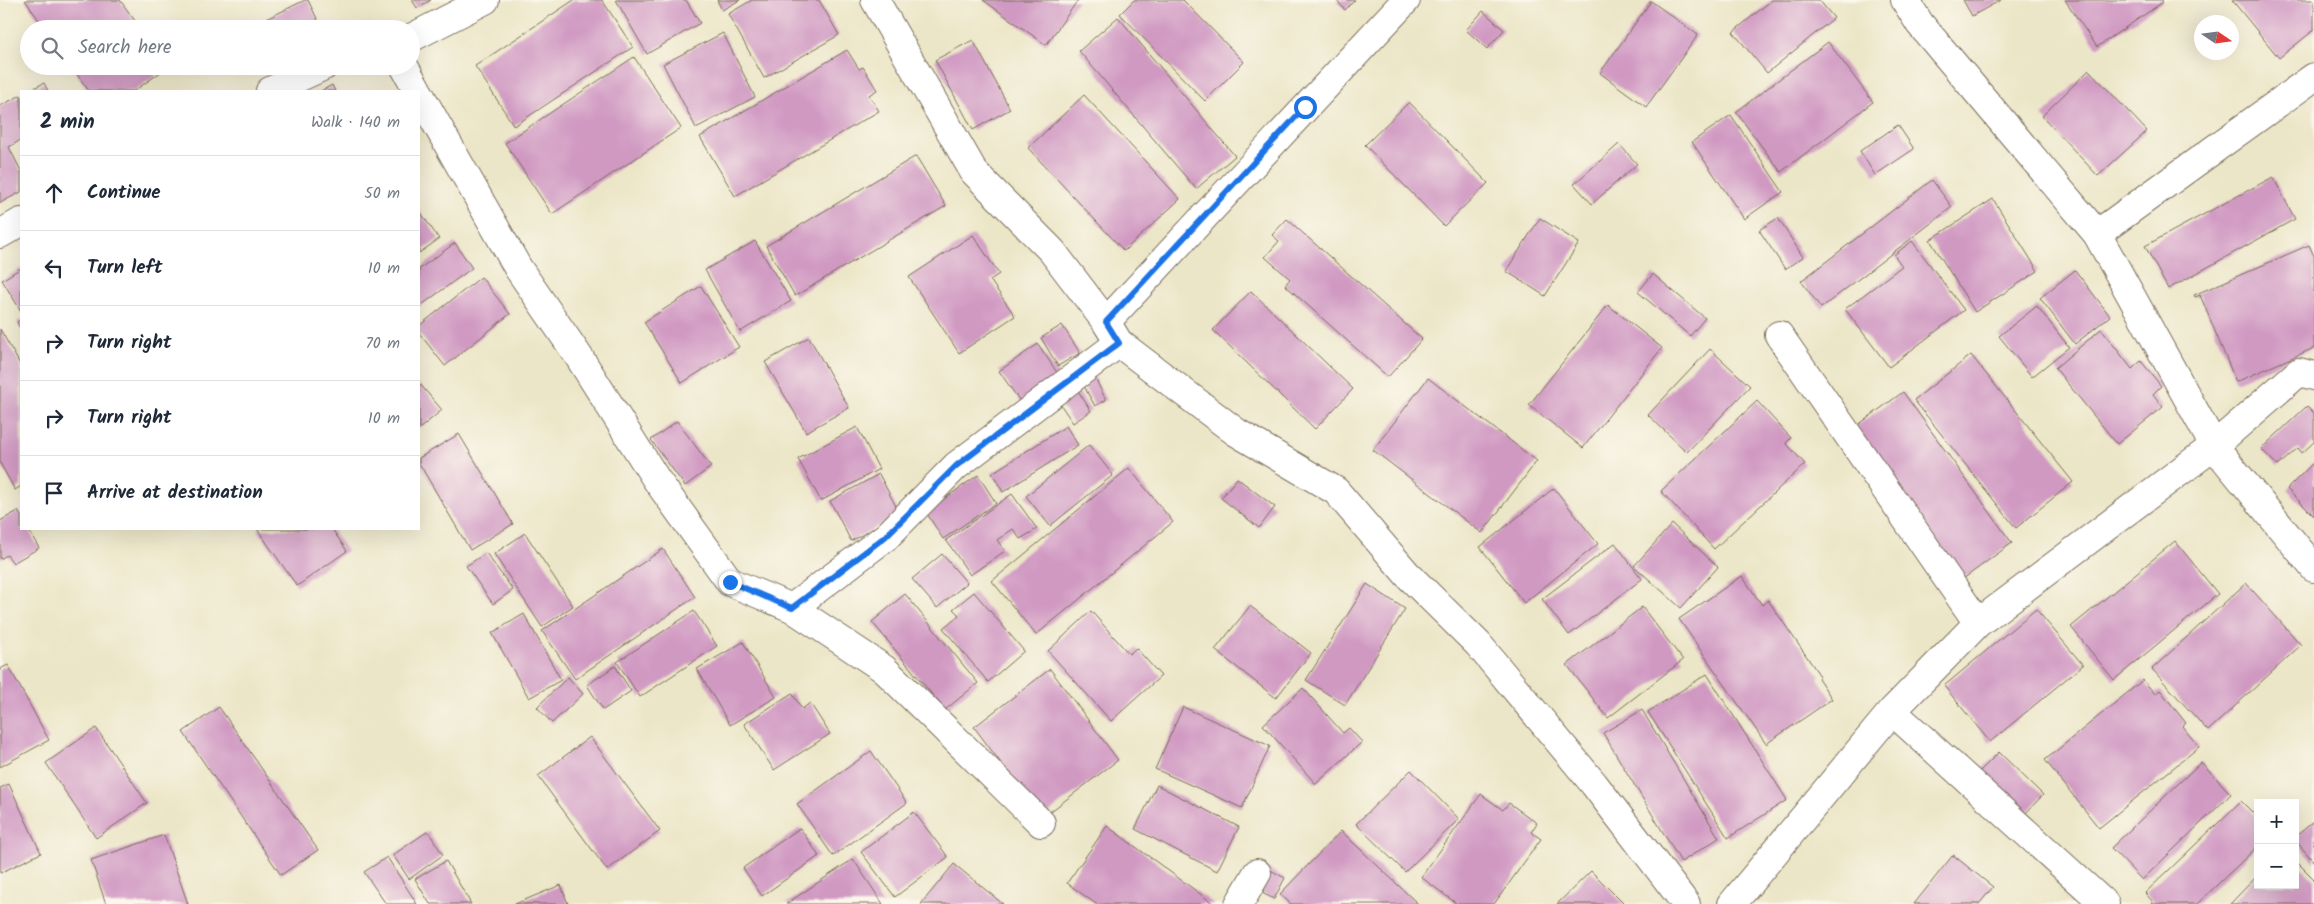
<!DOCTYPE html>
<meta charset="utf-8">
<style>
body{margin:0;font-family:Kalam,sans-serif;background:#f6f6f7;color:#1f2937}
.controls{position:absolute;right:15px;bottom:15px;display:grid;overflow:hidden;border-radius:0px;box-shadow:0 5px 20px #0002}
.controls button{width:45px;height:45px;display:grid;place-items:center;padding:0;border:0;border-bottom:1px solid #e0e1e3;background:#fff;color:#1f2937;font:25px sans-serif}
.compass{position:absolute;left:2194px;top:15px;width:45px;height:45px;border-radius:50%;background:#fff;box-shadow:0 5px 20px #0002;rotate:103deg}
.stop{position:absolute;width:15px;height:15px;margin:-11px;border:4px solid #1a73e8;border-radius:50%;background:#fff}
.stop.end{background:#1a73e8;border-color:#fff;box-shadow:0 1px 5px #0008}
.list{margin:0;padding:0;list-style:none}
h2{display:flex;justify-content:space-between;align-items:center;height:65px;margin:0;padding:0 20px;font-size:21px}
h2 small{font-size:16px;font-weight:400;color:#747a83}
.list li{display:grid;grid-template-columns:32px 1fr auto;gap:15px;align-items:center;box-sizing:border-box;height:75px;padding:0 20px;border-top:1px solid #e0e1e3}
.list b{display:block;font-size:19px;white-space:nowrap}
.list em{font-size:16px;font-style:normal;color:#747a83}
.icon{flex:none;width:28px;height:28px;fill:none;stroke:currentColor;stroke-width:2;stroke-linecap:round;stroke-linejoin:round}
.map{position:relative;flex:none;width:2314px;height:904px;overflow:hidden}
.search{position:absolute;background:#fff;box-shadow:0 5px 20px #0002;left:20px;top:20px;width:400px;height:55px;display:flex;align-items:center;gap:12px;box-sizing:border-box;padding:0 18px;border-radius:28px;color:#747a83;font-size:19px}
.panel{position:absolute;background:#fff;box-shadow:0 5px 20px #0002;left:20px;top:90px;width:400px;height:440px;border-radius:0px}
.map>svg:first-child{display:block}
.building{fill:#d099c2}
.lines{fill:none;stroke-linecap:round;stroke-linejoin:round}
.street-casing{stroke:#796c5a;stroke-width:30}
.street{stroke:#fff;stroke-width:28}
.route{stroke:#1a73e8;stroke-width:6}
</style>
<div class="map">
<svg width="2314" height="904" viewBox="0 0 2314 904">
<rect width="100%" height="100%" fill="#fbf7ec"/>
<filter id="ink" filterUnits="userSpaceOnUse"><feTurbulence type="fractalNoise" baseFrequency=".02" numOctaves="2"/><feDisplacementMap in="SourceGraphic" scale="10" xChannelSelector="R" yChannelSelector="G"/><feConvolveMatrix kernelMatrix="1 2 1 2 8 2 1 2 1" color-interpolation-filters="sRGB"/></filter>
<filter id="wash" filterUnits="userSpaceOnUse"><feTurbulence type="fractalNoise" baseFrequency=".0096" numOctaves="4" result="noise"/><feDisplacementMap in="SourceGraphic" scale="20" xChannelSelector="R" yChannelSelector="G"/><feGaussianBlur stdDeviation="1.12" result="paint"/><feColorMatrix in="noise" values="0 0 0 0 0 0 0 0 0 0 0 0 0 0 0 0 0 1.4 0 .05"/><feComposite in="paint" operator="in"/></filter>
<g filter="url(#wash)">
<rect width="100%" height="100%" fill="#ece6c8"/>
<g id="blocks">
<!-- building -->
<path class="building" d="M25,0H120L141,29H45Z
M305,0H308L322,29H258L256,24Z
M412,0H431L417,8Z
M574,0H602L633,47L514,126L475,66Z
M616,0H686L700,23L647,54Z
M717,0H740L722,10Z
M752,0H819L839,35L764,78L728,14Z
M983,0H1078L1046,45Z
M1134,0H1183L1244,62L1205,101L1120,14Z
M1336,0H1355L1345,10Z
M1772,0H1819L1834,18L1767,73L1733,32Z
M1963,0H2001L1972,16Z
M2065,0H2162L2163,2L2097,47Z
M2232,0H2314V30L2279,58Z
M1651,1L1698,35L1646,107L1600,73Z
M1483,11L1504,30L1487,49L1466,30Z
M1118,17L1235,156L1196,189L1079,51Z
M723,33L755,97L696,128L663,64Z
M973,40L1010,109L973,130L935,60Z
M1828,42L1873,102L1781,172L1736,112Z
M847,50L859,69L863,67L877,90L869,95L879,111L735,196L700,137Z
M634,57L681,128L552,214L505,143Z
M71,66H167L168,67L134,91H89Z
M2089,70L2147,131L2098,176L2042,116Z
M44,83L48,91H28Z
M332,85L335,91H321Z
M21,95V140L9,147L21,171V192L0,203V106Z
M1084,95L1180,199L1124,251L1028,148Z
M1409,102L1488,183L1444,226L1365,145Z
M1731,115L1783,192L1744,219L1692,142Z
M1898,125L1914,149L1875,175L1860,151Z
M1619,144L1637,164L1592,204L1574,184Z
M916,156L946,206L795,296L766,246Z
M2273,177L2295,219L2168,289L2145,246Z
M1932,180L1952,207L1821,308L1801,281Z
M1993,199L2038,271L1975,312L1930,240Z
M419,210L439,239L419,253Z
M1540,218L1579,243L1545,296L1506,271Z
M1778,218L1803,257L1785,269L1759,230Z
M1287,219L1422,339L1388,377L1285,285L1290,279L1265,257L1279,241L1272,235Z
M973,235L999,274L990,280L1015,316L959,353L909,277Z
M755,241L791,301L740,332L705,270Z
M1912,241L1964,310L1889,367L1845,309L1902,266L1894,255Z
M455,243L472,268L419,307V269Z
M2309,245L2314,256V348L2236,382L2200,295L2195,297L2194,295Z
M21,268V311L2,280Z
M2075,270L2110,316L2075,344L2040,298Z
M1653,274L1705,318L1690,336L1638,292Z
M481,277L510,314L445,366L419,333V326Z
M701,286L739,347L682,383L644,322Z
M1251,291L1353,389L1315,429L1213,330Z
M1608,305L1662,348L1583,448L1529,405Z
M2037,306L2069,347L2032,377L1999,336Z
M21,319V330L17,322Z
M1062,325L1080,353L1058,366L1041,338Z
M0,329L21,366V486L15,490L0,463Z
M2101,329L2132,369L2141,361L2161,386L2153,394L2163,407L2117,444L2055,368Z
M809,337L849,408L806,432L765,362Z
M1038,344L1062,380L1024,407L999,371Z
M1710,349L1750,386L1687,452L1648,415Z
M1971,355L2073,482L2016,528L1914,400Z
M1092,372L1106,400L1095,406L1080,379Z
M1428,378L1537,461L1482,533L1373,450Z
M419,383L442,410L419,429Z
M1073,383L1091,411L1073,423L1054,395Z
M1903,392L2012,543L1963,579L1854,428Z
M1757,401L1791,438L1786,443L1805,464L1714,549L1661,491Z
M2307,406L2314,413V442L2302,453L2298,448L2278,466L2261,449Z
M677,421L711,467L685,486L651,440Z
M1066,426L1078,445L1003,492L992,473Z
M857,427L879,469L821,501L798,459Z
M459,434L513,524L470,550L419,463V458Z
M1089,445L1113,475L1050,526L1026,496Z
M2314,462V516L2287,489Z
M1129,468L1173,522L1036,635L992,581Z
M879,474L900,514L851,541L830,501Z
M978,475L996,503L943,539L926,512Z
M1237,478L1275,507L1259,528L1221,498Z
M1554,488L1598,544L1524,603L1480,547Z
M1012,494L1037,529L1020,539L1013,529L997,540L1005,551L970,575L946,540Z
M18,511L21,516V529H28L39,548L13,563L7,555L0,559V521Z
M1672,524L1718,567L1681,608L1634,566Z
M257,529H332L347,551L297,586Z
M525,533L573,606L542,627L494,554Z
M2175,541L2218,594L2114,680L2071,627Z
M1615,543L1642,579L1569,635L1542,599Z
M663,549L695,597L575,679L542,631Z
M486,553L513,590L493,604L466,566Z
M942,554L967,583L937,608L912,579Z
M1742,576L1762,605L1768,600L1820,676L1818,678L1832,699L1766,744L1679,619Z
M2246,583L2301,645L2208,731L2152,669Z
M1367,584L1405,609L1345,705L1306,680Z
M974,592L1024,651L988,682L943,628L959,615L953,609Z
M905,594L978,683L945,710L872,622Z
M1250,606L1311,653L1276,698L1215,650Z
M1642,607L1683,660L1608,718L1567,665Z
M2036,609L2083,665L1990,742L1944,686Z
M694,611L717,646L640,697L617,662Z
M1091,611L1129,654L1136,648L1161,676L1111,721L1048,651Z
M524,614L561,680L529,698L492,633Z
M743,642L776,697L730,725L697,669Z
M8,665L49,740L0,767V669Z
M615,666L631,691L603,710L587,685Z
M1050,669L1118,760L1042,818L974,727Z
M1707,674L1787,800L1728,838L1648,712Z
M568,677L583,694L552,723L537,707Z
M2143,680L2155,694L2160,690L2186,723L2182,726L2199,747L2099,828L2045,760Z
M1303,688L1343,733L1349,728L1362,742L1316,784L1263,725Z
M792,693L802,709L810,703L830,734L774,770L744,724Z
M219,707L318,850L281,875L183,732Z
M1183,707L1270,746L1242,808L1155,769Z
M1642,710L1719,838L1681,862L1603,733Z
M96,728L147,803L96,838L46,763Z
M590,737L660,831L607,870L538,776Z
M871,751L907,803L833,856L797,804Z
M1999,752L2043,795L2021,818L1976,775Z
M2201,762L2231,794L2142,880L2111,848Z
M1411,770L1459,819L1405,872L1356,824Z
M9,784L41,853L0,873V788Z
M1157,785L1239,827L1217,871L1135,829Z
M1481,794L1503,810L1509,803L1537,823L1531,832L1541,839L1494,904H1457L1421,877Z
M2241,801L2258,818V846L2197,904H2152L2153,902L2145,893Z
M914,812L948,857L895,897L861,852Z
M2314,821V862L2295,840V837Z
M1107,826L1214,904H1096L1067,883Z
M800,828L819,856L762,896L743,868Z
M428,831L443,855L409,879L393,855Z
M1341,831L1418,904H1291L1280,894Z
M164,835L188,904H106L91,860Z
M1953,855L1993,887L1979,904H1914Z
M387,857L417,904H386L364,872Z
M853,859L883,904H786Z
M2295,860L2314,879V904H2230L2258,875V885H2295Z
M446,861L471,904H430L415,879Z
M954,864L1003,904H921Z
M1265,867L1285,878L1274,899L1254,889Z
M1591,871L1624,904H1557Z
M561,885L568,904H515Z"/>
</g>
</g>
<g filter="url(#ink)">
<use href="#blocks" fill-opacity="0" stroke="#796c5a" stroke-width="1"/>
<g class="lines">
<defs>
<path id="street" d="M875,0L974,172L1052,251L1106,322L1119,343L1236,432L1336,491L1407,574L1478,644L1594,784L1686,904
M1905,0L1920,24L2097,234L2214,446L2314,568
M411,38L485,0
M404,66L418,91
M270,91L324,66
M419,93L518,268L579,357L656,479L730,582L792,608L884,669L1041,823
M0,234L21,222
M2097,234L2314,77
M1106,322L1406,0
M1779,335L1978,623
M792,608L887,536L956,466L1119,343
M1892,711L2105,904
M1239,904L1257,873
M1732,904L1892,711L1978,623L2214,446L2299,372L2314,376"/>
</defs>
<!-- street casing -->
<use href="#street" class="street-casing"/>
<!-- street -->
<use href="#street" class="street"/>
</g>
</g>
<g class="lines" filter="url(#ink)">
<!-- route -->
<path class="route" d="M730,582L792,608L886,536L956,466L1119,343L1106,322L1305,107"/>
</g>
</svg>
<div class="controls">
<button>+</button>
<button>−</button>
</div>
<svg class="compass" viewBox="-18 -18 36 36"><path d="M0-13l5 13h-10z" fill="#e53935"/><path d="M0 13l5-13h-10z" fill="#747a83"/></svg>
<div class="stop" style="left:1305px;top:107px"></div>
<div class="stop end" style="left:730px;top:582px"></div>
<div class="search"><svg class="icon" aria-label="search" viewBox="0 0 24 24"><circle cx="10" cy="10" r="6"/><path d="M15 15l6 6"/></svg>Search here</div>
<section class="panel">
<h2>2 min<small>Walk · 140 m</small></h2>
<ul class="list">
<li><svg class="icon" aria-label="ahead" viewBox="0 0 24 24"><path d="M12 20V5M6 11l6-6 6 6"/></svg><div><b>Continue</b></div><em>50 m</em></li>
<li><svg class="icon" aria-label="left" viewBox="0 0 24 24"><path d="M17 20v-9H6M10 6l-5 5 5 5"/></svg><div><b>Turn left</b></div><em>10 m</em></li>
<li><svg class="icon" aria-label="right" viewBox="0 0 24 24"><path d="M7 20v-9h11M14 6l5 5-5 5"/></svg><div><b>Turn right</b></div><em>70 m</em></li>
<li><svg class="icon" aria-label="right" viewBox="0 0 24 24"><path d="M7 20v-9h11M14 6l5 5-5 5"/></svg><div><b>Turn right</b></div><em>10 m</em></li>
<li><svg class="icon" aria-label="arrive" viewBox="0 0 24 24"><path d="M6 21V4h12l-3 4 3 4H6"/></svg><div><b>Arrive at destination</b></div></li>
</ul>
</section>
</div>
